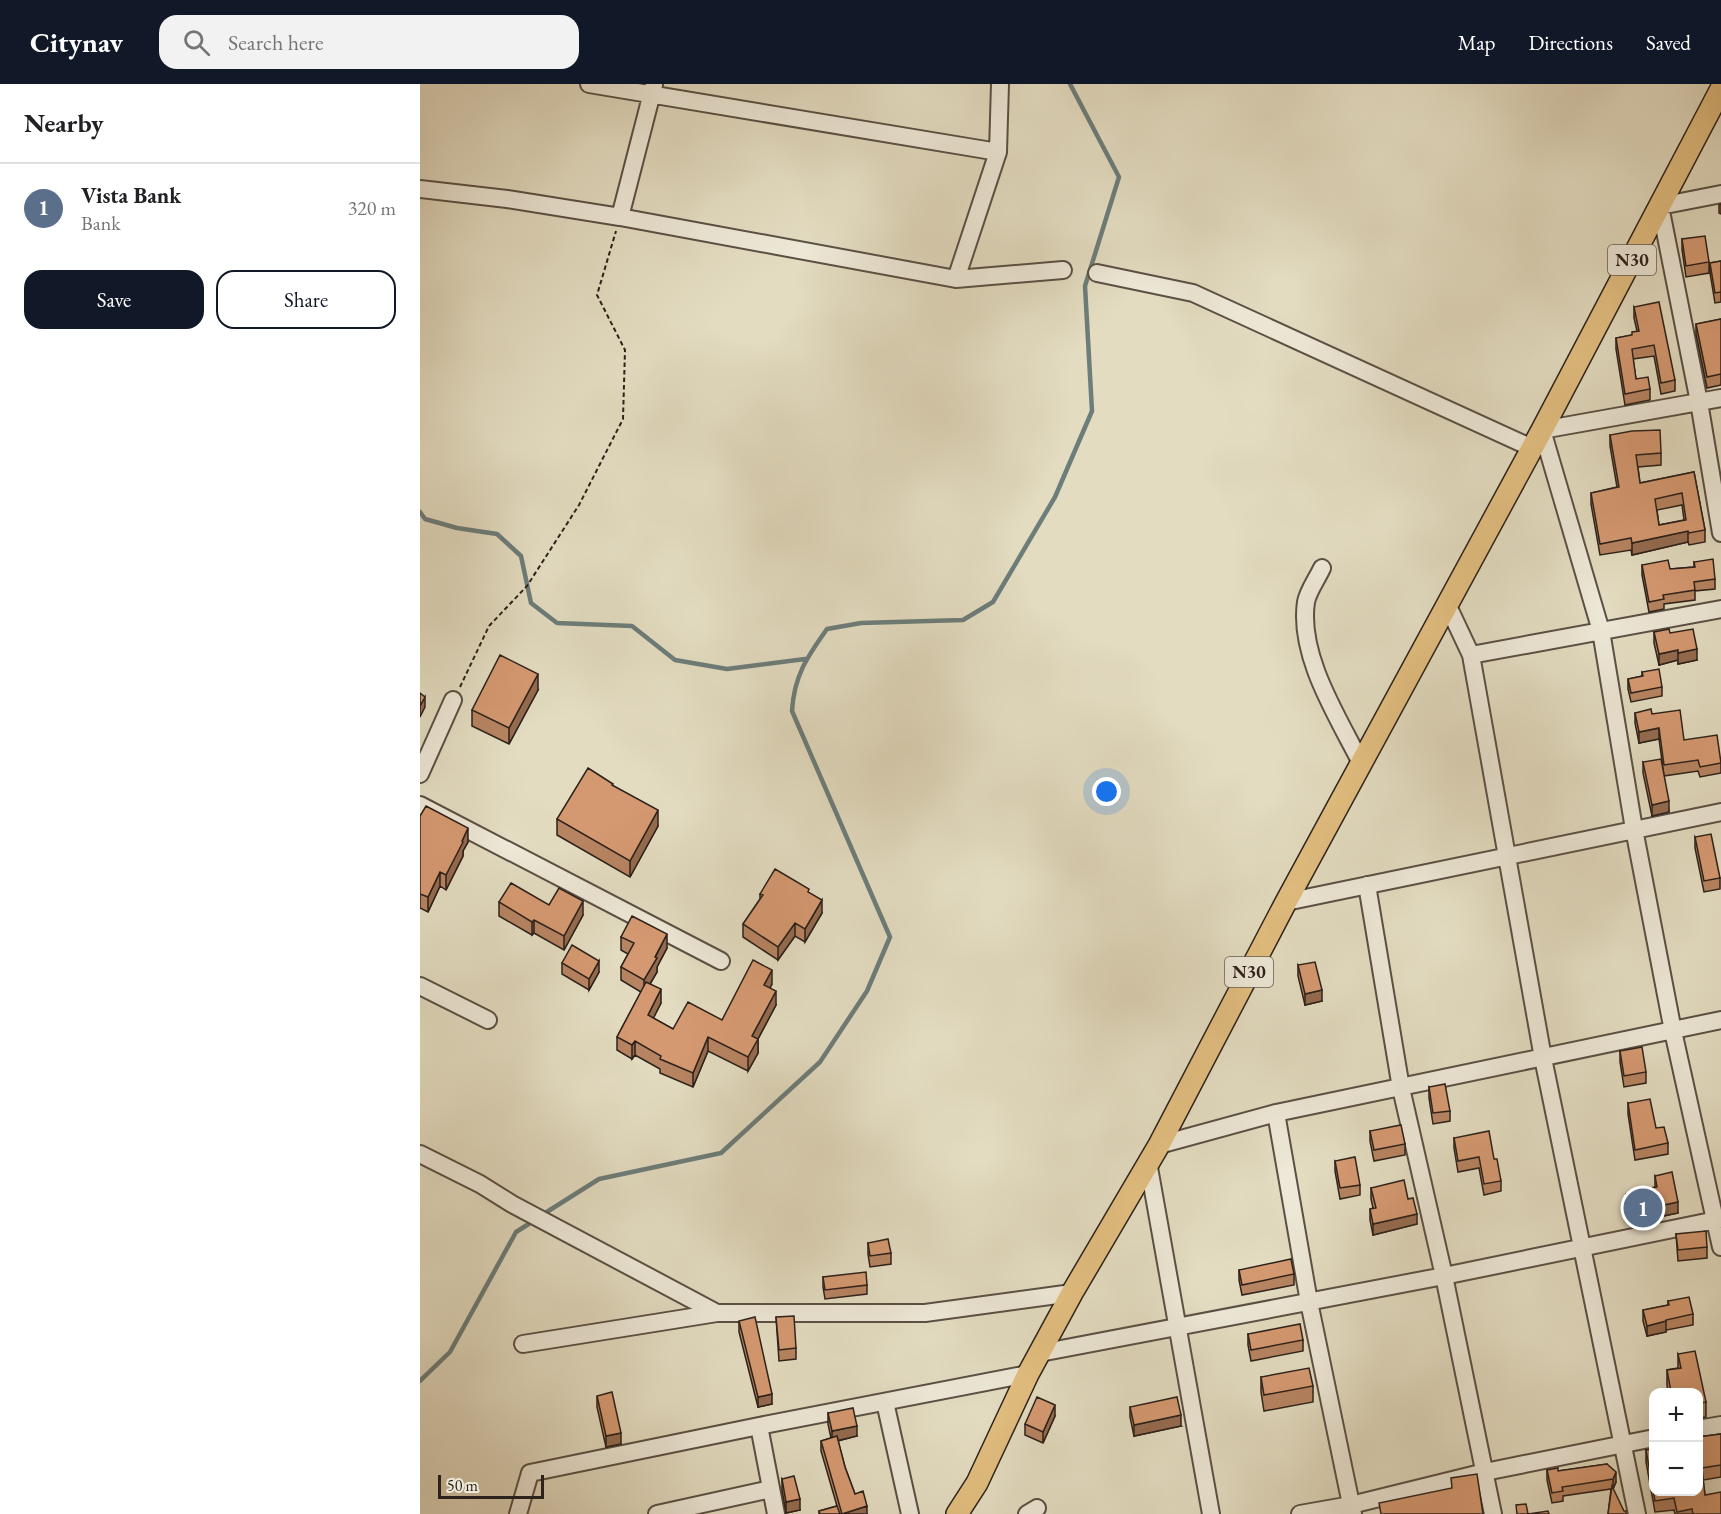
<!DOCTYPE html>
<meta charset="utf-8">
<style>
body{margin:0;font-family:"EB Garamond",serif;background:#f2f2f2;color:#202124}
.controls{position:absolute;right:18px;bottom:18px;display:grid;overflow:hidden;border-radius:12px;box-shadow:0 6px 24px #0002}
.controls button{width:54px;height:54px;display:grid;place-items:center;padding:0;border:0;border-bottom:2px solid #e0e0e0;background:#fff;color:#202124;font:30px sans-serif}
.scale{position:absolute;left:18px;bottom:15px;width:106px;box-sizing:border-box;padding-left:6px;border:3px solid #2c211b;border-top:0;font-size:16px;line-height:21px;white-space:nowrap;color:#2c211b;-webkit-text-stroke:4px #ede8d7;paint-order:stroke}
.you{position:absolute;left:687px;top:708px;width:21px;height:21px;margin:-15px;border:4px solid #fff;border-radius:50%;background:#1a73e8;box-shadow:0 0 0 9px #1a73e833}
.badge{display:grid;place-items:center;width:39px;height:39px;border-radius:50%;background:#111827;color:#fff;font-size:20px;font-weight:700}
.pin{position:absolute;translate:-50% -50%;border:3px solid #fff;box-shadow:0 2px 6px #0006}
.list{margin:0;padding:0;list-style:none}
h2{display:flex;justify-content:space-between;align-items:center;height:78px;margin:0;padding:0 24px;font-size:26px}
h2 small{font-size:20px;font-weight:400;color:#757577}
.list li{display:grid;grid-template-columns:39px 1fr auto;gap:18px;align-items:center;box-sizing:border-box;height:90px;padding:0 24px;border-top:2px solid #e0e0e0}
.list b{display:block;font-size:22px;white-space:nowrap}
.list p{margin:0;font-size:20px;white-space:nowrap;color:#757577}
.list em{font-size:20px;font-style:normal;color:#757577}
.actions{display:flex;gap:12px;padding:18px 24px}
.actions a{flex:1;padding:14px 0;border:2px solid #111827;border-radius:18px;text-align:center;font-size:21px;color:#111827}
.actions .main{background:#111827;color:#fff}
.icon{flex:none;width:33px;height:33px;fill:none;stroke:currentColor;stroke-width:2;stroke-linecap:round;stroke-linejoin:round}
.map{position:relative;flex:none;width:1301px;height:1430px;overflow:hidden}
header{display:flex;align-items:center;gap:36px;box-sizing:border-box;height:84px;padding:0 30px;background:#111827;color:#fff}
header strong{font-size:28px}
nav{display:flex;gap:33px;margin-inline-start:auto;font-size:21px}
.search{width:420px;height:54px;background:#f2f2f2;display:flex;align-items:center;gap:15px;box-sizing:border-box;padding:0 21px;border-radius:18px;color:#757577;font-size:22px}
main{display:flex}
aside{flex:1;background:#fff}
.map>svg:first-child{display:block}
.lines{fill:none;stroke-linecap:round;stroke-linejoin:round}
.stream{stroke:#6c7d7a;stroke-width:4.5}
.minor-casing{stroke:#5a5044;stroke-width:20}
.major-casing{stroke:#2c211b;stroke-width:24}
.path{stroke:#2c211b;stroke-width:2;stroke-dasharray:4.5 3;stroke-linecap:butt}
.minor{stroke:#ede8d7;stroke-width:16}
.major{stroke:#e2be80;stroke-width:21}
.wall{fill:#b78461;stroke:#2c211b;stroke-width:1.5;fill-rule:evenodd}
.shaded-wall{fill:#956b4f;stroke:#2c211b;stroke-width:1.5}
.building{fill:#d59971;stroke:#2c211b;stroke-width:1.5;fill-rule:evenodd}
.labels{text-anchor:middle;stroke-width:4.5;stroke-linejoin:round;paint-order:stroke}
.shield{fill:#ede8d7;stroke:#665d53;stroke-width:1.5}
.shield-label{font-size:18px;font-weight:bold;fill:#2c211b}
</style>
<header>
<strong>Citynav</strong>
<div class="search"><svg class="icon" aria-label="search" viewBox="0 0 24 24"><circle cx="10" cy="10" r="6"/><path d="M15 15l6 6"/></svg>Search here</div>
<nav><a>Map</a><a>Directions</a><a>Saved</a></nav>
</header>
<main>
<aside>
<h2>Nearby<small></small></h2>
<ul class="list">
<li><span class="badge" style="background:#5c6f8a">1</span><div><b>Vista Bank</b><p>Bank</p></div><em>320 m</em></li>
</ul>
<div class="actions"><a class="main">Save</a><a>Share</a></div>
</aside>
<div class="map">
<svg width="1301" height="1430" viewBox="0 0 1301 1430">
<rect width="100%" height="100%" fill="#e3dcc1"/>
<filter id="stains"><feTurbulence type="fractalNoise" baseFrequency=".00333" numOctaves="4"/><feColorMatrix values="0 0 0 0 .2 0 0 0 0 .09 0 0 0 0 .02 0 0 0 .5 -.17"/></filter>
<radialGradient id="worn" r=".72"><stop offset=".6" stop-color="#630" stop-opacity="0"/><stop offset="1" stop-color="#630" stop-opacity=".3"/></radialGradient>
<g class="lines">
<!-- stream -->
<path class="stream" d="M0,428L5,435L37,444L77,450L101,472L111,519L137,539L212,542L255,576L307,585L385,575
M122,1131L179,1095L301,1069L400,978L447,907L470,853L372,627C374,592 387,573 407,545L441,539L543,536L573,518L635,413L672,327L665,202L699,93L650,0
M0,1297L30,1268L96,1148L115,1136"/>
<defs>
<path id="minor" d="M169,0L578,68
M0,105L87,115L200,133L536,195L643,186
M1301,110L1240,122L1279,318L1301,449
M200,133L234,1
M677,189L773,209L1112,364
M536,195L578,68L580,0
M1301,314L1122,346L1181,547L1214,745L1253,947L1301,1163
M902,484C897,495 888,507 886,518C878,572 918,633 941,679
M1027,520L1051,571L1123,974L1217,1430
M1051,571L1301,525
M0,690L33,616
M0,721L301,877
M947,801L981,1004L1024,1192L1073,1430
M866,818L1301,728
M0,902L68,936
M856,1029L889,1218L933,1430
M739,1061L856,1029L1301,936
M0,1070L60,1100L92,1120L297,1229
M728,1078L791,1430
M103,1260L297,1229H505L652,1209
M620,1269L1024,1192L1301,1135
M465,1318L490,1430
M339,1342L356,1430
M1278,1345L1301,1341
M98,1430L110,1389L339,1342L608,1290
M237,1430L351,1405
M607,1430L617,1424
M880,1430L931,1421L1065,1388L1234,1354"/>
<path id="major" d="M537,1430L557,1399L608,1290L652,1209L739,1061L866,818L1122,346L1301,5"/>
</defs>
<!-- minor casing -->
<use href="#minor" class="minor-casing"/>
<!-- major casing -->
<use href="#major" class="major-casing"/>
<!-- path -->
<path class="path" d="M40,603L69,542L107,502L159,421L203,335L205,266L177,211L196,147"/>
<!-- minor -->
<use href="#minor" class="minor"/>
<!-- major -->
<use href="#major" class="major"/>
</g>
<!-- wall -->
<path class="wall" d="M1301,120V130L1299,129V121Z
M1262,155L1289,178V189L1266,193L1262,166Z
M1301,177V218L1295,219L1290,189V179Z
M1214,223L1255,296V307L1241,310L1234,272L1213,275L1216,295L1230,305V316L1205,321L1196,265V254L1212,251L1217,247L1214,234Z
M1301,235V301L1287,304L1276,250V240Z
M1190,351L1241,369V381L1218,383L1220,399L1274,388L1285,446V458L1269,461L1268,458L1212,471L1211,466L1180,471L1171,420V409L1197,403L1190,362ZM1262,421L1264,436L1239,441L1237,426Z
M1274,478L1295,495V505L1275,507V516L1244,520V525L1229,528L1222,491V481L1250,485L1274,483Z
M1234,548L1250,549L1277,576L1258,580V576L1239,581L1234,559Z
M1222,588L1242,603V612L1211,618L1208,605V595L1222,592Z
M118,606L89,660L52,642V626Z
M1215,629L1232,630L1264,656L1301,675V689L1280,693L1278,687L1244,692L1249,728L1232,732L1223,689V678L1244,692L1239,655L1219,659L1215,639Z
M193,702L238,742L210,793L137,751V735Z
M0,732L48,758L43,767V772L26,806L20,802L8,828L0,824Z
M1275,753L1300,794V805L1284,808L1275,764Z
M389,809L402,829L385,858L375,852L358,876L323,853V840L340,815V810Z
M79,818L129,821L163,831L144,866L114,849L112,851L79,832Z
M201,853L247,864L237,883V888L230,900L241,919L233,934L253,945L302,936L352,900L350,904L356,921L338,955V969L328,987L288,967L273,1003L240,989V985L215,971L212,975L197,966V953L221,908L201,896V883L208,870L201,866Z
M142,879L179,888L169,906L142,890Z
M878,881L902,917L885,921L878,892Z
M1200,967L1226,988V999L1204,1003L1200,978Z
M1009,1003L1030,1027V1037L1013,1040L1009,1014Z
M1208,1019L1236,1044L1248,1059V1070L1215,1076L1208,1030Z
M950,1047L985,1060V1071L954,1077L950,1057Z
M1034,1054L1074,1075L1081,1097V1107L1064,1111L1059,1084L1038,1088L1034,1064Z
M915,1077L940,1101V1111L920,1115L915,1087Z
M1235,1092L1258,1129L1210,1139L1206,1120V1110L1235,1103Z
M951,1104L988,1115L997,1140L953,1151L950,1136V1125L953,1124L951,1115Z
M1256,1150L1287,1163V1174L1258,1177Z
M448,1159L471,1169V1180L450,1183L448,1170Z
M819,1186L874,1190V1201L822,1211L819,1196Z
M403,1193L447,1201V1210L405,1215L403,1203Z
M1248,1217L1273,1230V1241L1246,1246V1248L1227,1252L1223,1237V1226L1248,1221Z
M356,1233L376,1264V1275L359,1277Z
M319,1237L352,1320L338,1323L319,1248Z
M828,1250L883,1256V1267L831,1277L828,1261Z
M1258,1270L1286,1318V1333L1278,1334V1308H1248L1247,1301V1286L1258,1284Z
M841,1293L893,1302V1318L844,1327L841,1308Z
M177,1312L201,1360L186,1363L177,1323Z
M710,1323L761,1342L714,1352L710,1333Z
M408,1329L437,1352L418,1357L425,1383L435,1410L447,1430H399V1427L417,1422L401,1367V1357L411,1354L408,1340Z
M635,1332L623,1359L605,1351V1340Z
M1301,1350V1393L1283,1396L1285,1411L1301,1430H1255L1254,1426L1235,1428L1226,1378V1366L1278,1407V1353Z
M1187,1380L1196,1398L1193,1405L1188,1430L1191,1405L1143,1412V1417L1132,1419L1127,1396V1386L1138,1387Z
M362,1395L380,1426L366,1429L362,1406Z"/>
<!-- shaded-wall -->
<path class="shaded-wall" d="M1268,447V458L1212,471V459Z
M1277,565V576L1258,580V569Z
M1258,566V576L1239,581V570Z
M118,590V606L89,660V644Z
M5,613V623L0,633V622Z
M1239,644V655L1219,659V648Z
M1249,717V728L1232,732V721Z
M238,726V742L210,793V777Z
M48,744V758L43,767V772L26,806V791Z
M20,788V802L8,828V813Z
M402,816V829L385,858V845Z
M163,817V831L144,866V852Z
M114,836V849L112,851V838Z
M375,839V852L358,876V863Z
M247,850V864L237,883V888L224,910V896Z
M179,877V888L169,906V895Z
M352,886V900L344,915V901Z
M241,905V919L228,945V931Z
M902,906V917L885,921V910Z
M356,907V921L338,955V969L328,987V973L332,952Z
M288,953V967L273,1003V989Z
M215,957V971L212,975V961Z
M1258,1118V1129L1210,1139V1128Z
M997,1130V1140L953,1151V1140Z
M1246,1237V1248L1227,1252V1242Z
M352,1310V1320L338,1323V1313Z
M635,1321V1332L623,1359V1348Z
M761,1331V1342L714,1352V1341Z
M437,1342V1352L412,1358V1347Z
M201,1349V1360L186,1363V1352Z
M1196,1388V1398L1193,1405V1395Z
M380,1415V1426L366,1429V1418Z
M447,1422V1430H422Z"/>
<!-- building -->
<path class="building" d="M1285,152L1289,178L1266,182L1262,155Z
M1301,177V208L1295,209L1290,179Z
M1239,218L1255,296L1241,299L1234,261L1212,265L1216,295L1228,293L1230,305L1205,310L1196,254L1212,251V248L1219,247L1214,223Z
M1301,235V290L1287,293L1276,240Z
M1240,346L1241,369L1216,371L1220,399L1274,388L1285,446L1269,449L1268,447L1212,459L1211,454L1180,460L1171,409L1199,403L1190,351L1212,347ZM1262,409L1266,436L1239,441L1235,415Z
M1293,475L1295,495L1274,498L1275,506L1243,511L1244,515L1229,518L1222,481L1248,476L1250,485L1275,483L1274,478Z
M1249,545L1250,549L1273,545L1277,565L1258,569V566L1239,570L1234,548Z
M80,571L118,590L89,644L52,626Z
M1239,585L1242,603L1211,609L1208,595L1223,592L1222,588Z
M0,609L5,613L0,622Z
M1231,625L1232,630L1260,626L1264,656L1297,651L1301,679L1280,683L1278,676L1244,681L1239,644L1219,648L1215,629Z
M1241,675L1249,717L1232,721L1223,678Z
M168,684L193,700L192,701L238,726L210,777L137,735Z
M6,722L48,744L42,757L43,758L26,791L20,788L8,813L0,810V732Z
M1291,750L1300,794L1284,797L1275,753Z
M355,785L389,805L388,808L402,816L385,845L375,839L358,863L323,840L343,811L340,810Z
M91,799L129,821L139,804L163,817L144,852L114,836L112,838L79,818Z
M212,832L247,850L235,873L237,874L224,896L201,883L214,859L201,853Z
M152,861L179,877L169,895L142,879Z
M333,876L352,886L344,901L356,907L332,952L338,955L328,973L288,953L273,989L240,975L241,972L215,957L212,961L197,953L226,898L241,905L228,931L253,945L268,918L302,936Z
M895,878L902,906L885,910L878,881Z
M1222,963L1226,988L1204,992L1200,967Z
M1025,1000L1030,1027L1013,1029L1009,1003Z
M1230,1015L1236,1044L1244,1043L1248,1059L1215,1066L1208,1019Z
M981,1041L985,1060L954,1066L950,1047Z
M1069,1047L1074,1075H1077L1081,1097L1064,1100L1059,1073L1038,1077L1034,1054Z
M935,1073L940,1101L920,1104L915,1077Z
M1252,1088L1258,1118L1210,1128L1206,1110L1237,1103L1235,1092Z
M984,1096L988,1115L993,1114L997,1130L953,1140L950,1125L956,1124L951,1104Z
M1286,1147L1287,1163L1258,1166L1256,1150Z
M468,1155L471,1169L450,1172L448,1159Z
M871,1175L874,1190L822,1201L819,1186Z
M446,1188L447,1201L405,1206L403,1193Z
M1269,1213L1273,1230L1246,1236V1237L1227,1242L1223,1226L1249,1221L1248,1217Z
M374,1232L376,1264L359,1266L356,1233Z
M335,1233L352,1310L338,1313L319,1237Z
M880,1240L883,1256L831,1266L828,1250Z
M1275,1267L1286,1318L1278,1320V1308H1266V1307L1251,1308L1247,1286L1261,1284L1258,1270Z
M889,1284L893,1302L844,1311L841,1293Z
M192,1308L201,1349L186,1352L177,1312Z
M617,1313L635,1321L623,1348L605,1340Z
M757,1313L761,1331L714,1341L710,1323Z
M433,1324L437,1342L412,1347L408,1329Z
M1301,1350V1381L1282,1384L1285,1411L1301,1408V1430H1273L1272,1425L1257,1428L1254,1414L1235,1417L1226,1366L1233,1365V1407H1278V1353Z
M417,1352L425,1383L435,1410L443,1407L447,1422L422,1430L401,1357Z
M1187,1380L1196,1388L1193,1395L1142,1403L1143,1407L1132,1409L1127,1386L1138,1384V1387Z
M1057,1390L1063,1430H961L959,1419L1032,1404L1031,1394Z
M374,1392L380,1415L366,1418L362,1395Z
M1192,1402L1204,1427H1206V1430H1188Z
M1106,1420L1108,1430L1128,1427L1129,1430H1097L1096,1421Z
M417,1422L420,1430H400L399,1427Z"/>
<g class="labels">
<!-- shield labels -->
<g class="shield">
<rect x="1188" y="161" width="48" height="30" rx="4.5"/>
<rect x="805" y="873" width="48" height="30" rx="4.5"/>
</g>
<g class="shield-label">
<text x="1212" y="182">N30</text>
<text x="829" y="894">N30</text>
</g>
</g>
<rect width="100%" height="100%" filter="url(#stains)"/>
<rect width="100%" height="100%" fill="url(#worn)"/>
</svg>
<div class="controls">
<button>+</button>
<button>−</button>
</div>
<div class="scale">50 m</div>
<div class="you"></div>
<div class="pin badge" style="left:1223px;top:1124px;background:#5c6f8a">1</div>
</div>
</main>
